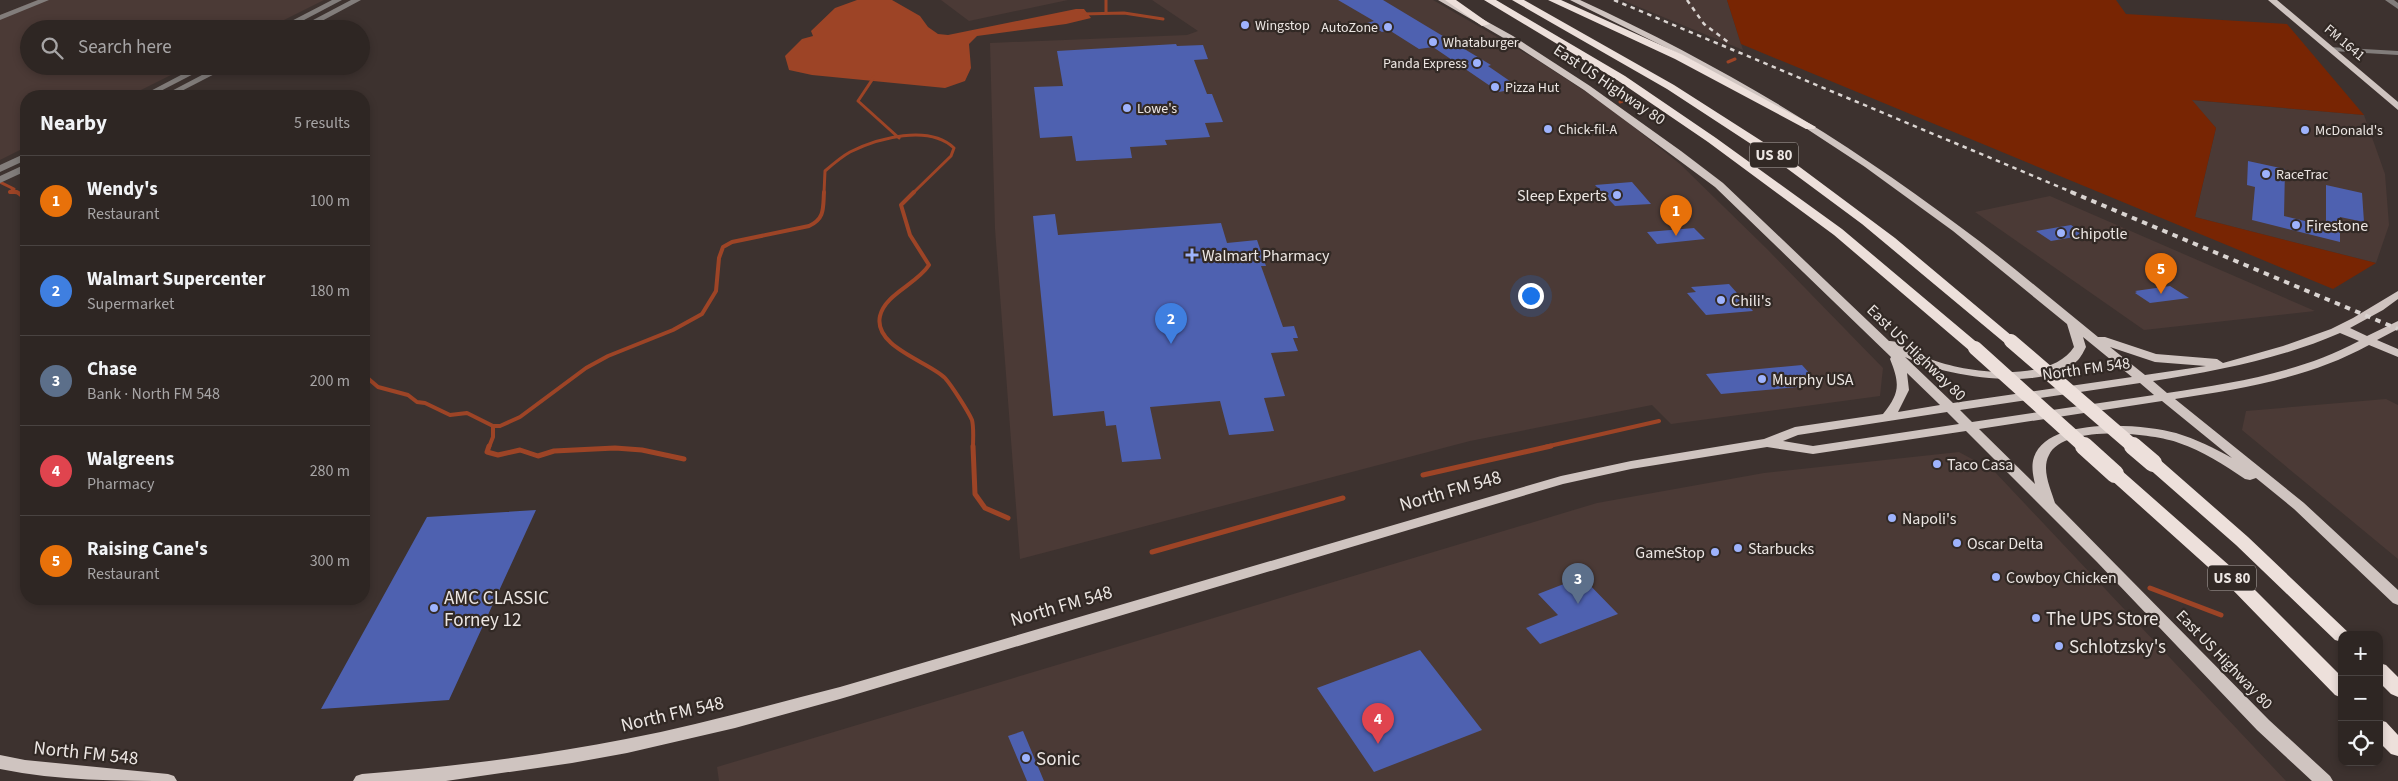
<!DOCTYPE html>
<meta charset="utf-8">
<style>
body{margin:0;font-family:"Source Sans 3",sans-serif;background:#362e2b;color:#f1f3f6}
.controls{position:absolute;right:15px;bottom:15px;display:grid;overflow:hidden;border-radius:10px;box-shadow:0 2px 8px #0003}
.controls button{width:45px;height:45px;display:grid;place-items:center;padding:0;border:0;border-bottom:1px solid #494341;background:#2e2623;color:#f1f3f6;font:25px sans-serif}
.you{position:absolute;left:1530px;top:295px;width:18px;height:18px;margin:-12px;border:4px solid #fff;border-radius:50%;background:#1a73e8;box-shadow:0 0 0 8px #1a73e833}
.badge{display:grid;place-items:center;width:32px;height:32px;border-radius:50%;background:#9eb3fd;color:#fff;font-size:16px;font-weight:700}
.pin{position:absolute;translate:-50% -41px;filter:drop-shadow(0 1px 2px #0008)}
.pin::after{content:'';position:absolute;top:26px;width:18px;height:15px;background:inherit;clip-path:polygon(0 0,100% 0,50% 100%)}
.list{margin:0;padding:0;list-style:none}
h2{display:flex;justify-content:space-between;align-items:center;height:65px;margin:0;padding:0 20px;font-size:21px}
h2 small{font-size:16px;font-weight:400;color:#a7a5a6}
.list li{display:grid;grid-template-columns:32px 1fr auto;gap:15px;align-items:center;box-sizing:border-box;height:90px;padding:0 20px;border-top:1px solid #494341}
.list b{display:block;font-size:19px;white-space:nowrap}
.list p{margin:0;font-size:16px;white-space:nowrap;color:#a7a5a6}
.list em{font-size:16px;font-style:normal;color:#a7a5a6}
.icon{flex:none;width:28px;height:28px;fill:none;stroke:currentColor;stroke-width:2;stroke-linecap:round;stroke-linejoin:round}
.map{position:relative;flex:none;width:2398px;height:781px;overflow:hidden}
.search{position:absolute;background:#2e2623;box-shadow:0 2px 8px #0003;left:20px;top:20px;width:350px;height:55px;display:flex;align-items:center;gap:12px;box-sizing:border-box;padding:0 18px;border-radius:28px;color:#a7a5a6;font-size:19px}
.panel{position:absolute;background:#2e2623;box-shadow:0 2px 8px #0003;left:20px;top:90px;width:350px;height:515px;border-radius:20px}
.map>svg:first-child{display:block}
.built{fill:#4b3a36}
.green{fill:#782503}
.water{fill:#9d4426}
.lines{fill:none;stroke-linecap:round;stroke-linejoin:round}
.stream-far2{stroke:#9d4426;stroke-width:3}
.stream-far1{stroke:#9d4426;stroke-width:4}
.stream{stroke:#9d4426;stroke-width:5}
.building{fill:#4e61b0}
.minor{fill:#827d7b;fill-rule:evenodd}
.major{fill:#cfc4c0;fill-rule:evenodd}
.highway{fill:#ede0db;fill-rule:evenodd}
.rail-far1{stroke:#dad4d1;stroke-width:2.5;stroke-dasharray:4.5 4.5;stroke-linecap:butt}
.rail{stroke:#dad4d1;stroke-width:4;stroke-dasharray:5.5 5.5;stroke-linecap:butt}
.highway-bridge-far1{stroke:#ede0db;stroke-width:14}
.highway-bridge{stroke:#ede0db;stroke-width:18}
.poi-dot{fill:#9eb3fd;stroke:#322925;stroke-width:2}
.labels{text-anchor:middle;stroke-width:4.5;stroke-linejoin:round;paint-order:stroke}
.far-poi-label{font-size:14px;fill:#ece6e3;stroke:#322925;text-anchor:start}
.far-street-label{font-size:14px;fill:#ece6e3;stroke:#322925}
.shield{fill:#322925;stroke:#b4adaa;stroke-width:1}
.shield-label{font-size:15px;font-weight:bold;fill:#ece6e3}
.street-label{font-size:16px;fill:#ece6e3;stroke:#322925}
.poi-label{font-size:16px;fill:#ece6e3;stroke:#322925;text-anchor:start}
.near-street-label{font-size:19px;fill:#ece6e3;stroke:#322925}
.near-poi-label{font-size:19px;fill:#ece6e3;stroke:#322925;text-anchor:start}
</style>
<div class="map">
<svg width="2398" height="781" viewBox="0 0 2398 781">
<rect width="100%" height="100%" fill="#3d322f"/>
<!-- built -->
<path class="built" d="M37,0H324L266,29H29V66H189L129,96H26V147L0,160V15Z
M941,0H1068L969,21Z
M1152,0H1433L1537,60L1606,105L1680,164L1767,249L1883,368L1880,396L1671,424L1652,405L1470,441L1020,559L995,229L990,43L1187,35L1198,31Z
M1622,0H1727L1743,50Z
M2191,100L2364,115L2385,174L2389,225L2376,263L2195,217L2216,128Z
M2050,196L2315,311L2144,330L1975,212Z
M2386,399L2398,405V559L2242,430L2246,411Z
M1959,452L1994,471L2286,781H719L717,767L1597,503L1764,473Z"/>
<!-- green -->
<path class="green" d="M1727,0H2116L2126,14L2287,24L2364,115L2192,100L2216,128L2195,217L2376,263L2333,289L1741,44Z"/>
<!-- water -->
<path class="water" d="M857,0H892L920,16L928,27L938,34L948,35L1076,9H1084L1091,18L1066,24L977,36L969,44L971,68L965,81L945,88L812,75L789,70L785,56L802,39L813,36L811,31L835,8Z"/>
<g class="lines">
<!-- stream-far2 -->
<path class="stream-far2" d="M1106,0V13
M1082,14L1124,13L1163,19
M1728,62L1735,59
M874,77L858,101L899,138
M1620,102L1626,100
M0,182L14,189L10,192L19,193
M824,193L825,171C833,164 841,157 850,152C878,138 929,124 954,148L951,156L913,193"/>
<!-- stream-far1 -->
<path class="stream-far1" d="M10,192H17L26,199
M914,192L901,205L910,235L929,265C917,284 885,294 880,316C873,347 930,362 945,378C952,386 968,411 972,420C974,428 973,439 973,447
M364,375L378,387L408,395L417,402L425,403L450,415L467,413L493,426H500L520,417L586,368L608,356L673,330L702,314L716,291L719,258L723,247L732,242L809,226C825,219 823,208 824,192
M489,447L493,437V426
M1545,447L1659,421"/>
<!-- stream -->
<path class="stream" d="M489,446L487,452L498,455L520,450L538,456L554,451L615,448L642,450L684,459
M973,446L975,494L985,508L1008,518
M1423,475L1551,446
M1152,552L1343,498
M2150,588L2221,615"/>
</g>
<!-- building -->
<path class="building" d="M1338,0H1383L1491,65L1488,66L1520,88L1499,92L1433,47L1419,49L1389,30L1382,32L1367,23L1374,21Z
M1176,44L1177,46L1203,45L1208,59L1194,60L1207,94H1212L1223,122L1205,123L1210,137L1165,140L1167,145L1130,147L1132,158L1076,161L1072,136L1040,138L1034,87L1063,86L1057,51Z
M2248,161L2285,169L2284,216L2326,226V185L2362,193L2364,222L2340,217V242L2252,220L2255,187L2247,185Z
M1632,182L1651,204L1615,206L1595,185Z
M1055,214L1058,235L1221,223L1227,243L1257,240L1266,266H1261L1283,327L1294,326L1298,338H1293L1298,351L1271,353L1285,396L1264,398L1274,431L1229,435L1220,401L1150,407L1161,459L1122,462L1116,425L1106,426L1104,411L1053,416L1033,216Z
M2071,225L2086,235L2051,241L2036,231Z
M1694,228L1705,239L1657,244L1647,232Z
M1729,284L1753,311L1706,315L1687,293L1696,292L1691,287Z
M2170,286L2189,298L2150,303L2135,293L2137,292L2135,291Z
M1802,365L1820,385L1721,394L1706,374Z
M536,510L449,700L321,709L427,517Z
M1582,577L1618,614L1540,644L1526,628L1558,615L1538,594Z
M1420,650L1482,730L1374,772L1317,688Z
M1023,731L1044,781H1027L1008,736Z"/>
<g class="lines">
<!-- minor -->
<path class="minor" d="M38,0H49L0,20V15Z
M332,0H342L287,29H276Z
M351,0H361L307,29H296Z
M2385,0H2394L2398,3V9Z
M2329,47L2398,51V55L2332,51H2329Z
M198,66H209L151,96H141Z
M219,66H230L172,96H162Z
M26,153V160L0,172V165Z
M26,164V171L0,183V176Z"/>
<!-- major -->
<path class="major" d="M1438,0H1448L1513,36L1590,86L1681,151L1723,183L1889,341C1899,340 1919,355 1930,359C1965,373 2051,384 2074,347L2067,324L1953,231L1865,167L1804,127L1693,61L1570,0H1580C1715,62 1841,137 1959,226C2007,261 2052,300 2098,337H2105L2156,354L2217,359L2223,363L2283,346L2331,329L2353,318L2398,291V299L2383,310L2350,328L2367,336L2398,321V329L2377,340L2398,349V357L2369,345C2309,378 2241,389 2175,399L2304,503L2398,590V605L2393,603L2294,509L2256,478L2250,480L2245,479C2224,465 2203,451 2179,443C2152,433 2064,424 2049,455C2041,470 2051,489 2055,503L2269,720L2330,776L2333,781H2312L2257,730L2097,562L1966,431L1813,454L1767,447L1631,469L1563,484L840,699L735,728L627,753L572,763L446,781H353L356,776L362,774C450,767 539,756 626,739C698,725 769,705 840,687L1561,476L1631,461L1764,439L1795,427L1883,414C1900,393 1900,384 1890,359L1891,357L1715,187L1584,90L1507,40ZM2340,333L2359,341C2299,373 2233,383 2167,393L2153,381C2217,371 2280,359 2340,333ZM2083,337L2132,377L1953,403L1905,357C1943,376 2045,394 2078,360C2081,357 2084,351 2086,347ZM2110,347L2155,362L2206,366L2145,375ZM1907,373L1940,405L1898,412L1909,390ZM2140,383L2154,395L1972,422L1960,410ZM2162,401L2232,458C2214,448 2196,439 2176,433C2143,424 2048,416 2034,457C2031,466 2033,475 2035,484L1979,429ZM1947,412L1959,424L1813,446L1783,441L1798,435Z
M2268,0H2277L2398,102V110Z
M0,755L25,760L168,774L174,776L177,781C117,781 59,781 0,769Z"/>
<!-- highway -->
<path class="highway" d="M1445,0H1456L1490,24L1482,26Z
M1484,0H1496L1625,76L1716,138L1842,229L1980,345L1982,348L1980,351H1970L1834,235L1708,142L1617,80Z
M1512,0H1524L1674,85L1785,156L1895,238L2018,341L2016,344H2006L1862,224L1777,161L1667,89Z
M1548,0H1561L1683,55L1816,127L1814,129H1806L1675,59Z
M2153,458L2159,459L2248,537L2351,635H2342V642L2335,640L2236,545L2147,467L2145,463L2147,459Z
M2115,469L2121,470L2239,574L2342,677V698L2335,695L2227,584L2109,478L2107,474L2109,470Z
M2379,663L2386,665L2398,677V697L2391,694L2379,682Z
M2379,720L2386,722L2398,735V756L2391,754L2379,742Z"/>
<!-- rail-far1 -->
<path class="rail-far1" d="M1614,0L2074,193
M1687,0L1704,24L1728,42"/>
<!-- rail -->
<path class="rail" d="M2071,192L2398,329"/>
<!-- highway-bridge-far1 -->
<path class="highway-bridge-far1" d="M2011,341L2134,447
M1975,348L2085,447"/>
<!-- highway-bridge -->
<path class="highway-bridge" d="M2084,446L2115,474
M2133,446L2153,463"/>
</g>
<!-- markers -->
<g class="poi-dot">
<circle cx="1245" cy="25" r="5"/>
<circle cx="1388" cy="27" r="5"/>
<circle cx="1433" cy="42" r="5"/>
<circle cx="1477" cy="63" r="5"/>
<circle cx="1495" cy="87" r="5"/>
<circle cx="1127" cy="108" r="5"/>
<circle cx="1548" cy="129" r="5"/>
<circle cx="2305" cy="130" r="5"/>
<circle cx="2266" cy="174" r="5"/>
<circle cx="1617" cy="195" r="5"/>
<circle cx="2296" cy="225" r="5"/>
<circle cx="2061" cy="233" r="5"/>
<path d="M1189.5 247.5h5v5h5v5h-5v5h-5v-5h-5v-5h5z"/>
<circle cx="1721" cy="300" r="5"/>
<circle cx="1762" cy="379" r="5"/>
<circle cx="1937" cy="464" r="5"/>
<circle cx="1892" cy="518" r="5"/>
<circle cx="1957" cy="543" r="5"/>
<circle cx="1738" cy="548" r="5"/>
<circle cx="1715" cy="552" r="5"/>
<circle cx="1996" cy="577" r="5"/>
<circle cx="434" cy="608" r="5"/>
<circle cx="2036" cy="618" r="5"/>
<circle cx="2059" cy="646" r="5"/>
<circle cx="1026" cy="758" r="5"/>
</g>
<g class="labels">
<!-- far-poi labels -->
<g class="far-poi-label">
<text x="1255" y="30">Wingstop</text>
<text x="1378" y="32" text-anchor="end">AutoZone</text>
<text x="1443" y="47">Whataburger</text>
<text x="1467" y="68" text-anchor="end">Panda Express</text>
<text x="1505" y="92">Pizza Hut</text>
<text x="1137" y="113">Lowe's</text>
<text x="1558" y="134">Chick-fil-A</text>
<text x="2315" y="135">McDonald's</text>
<text x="2276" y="179">RaceTrac</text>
</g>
<!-- far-street labels -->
<g class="far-street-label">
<text transform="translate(2345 42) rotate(40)" y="5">FM 1641</text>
</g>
<!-- shield labels -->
<g class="shield">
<rect x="1750" y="142.5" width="48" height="25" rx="4"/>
<rect x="2208" y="565.5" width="48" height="25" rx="4"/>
</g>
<g class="shield-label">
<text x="1774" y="160">US 80</text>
<text x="2232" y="583">US 80</text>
</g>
<!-- street labels -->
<g class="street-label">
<text transform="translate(1610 84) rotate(34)" y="6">East US Highway 80</text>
<text transform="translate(1917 352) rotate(44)" y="6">East US Highway 80</text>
<text transform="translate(2086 368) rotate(-8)" y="6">North FM 548</text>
<text transform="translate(2225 659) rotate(46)" y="6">East US Highway 80</text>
</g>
<!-- poi labels -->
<g class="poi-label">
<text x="1607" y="201" text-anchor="end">Sleep Experts</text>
<text x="2306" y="231">Firestone</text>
<text x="2071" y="239">Chipotle</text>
<text x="1202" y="261">Walmart Pharmacy</text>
<text x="1731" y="306">Chili's</text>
<text x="1772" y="385">Murphy USA</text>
<text x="1947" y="470">Taco Casa</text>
<text x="1902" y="524">Napoli's</text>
<text x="1967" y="549">Oscar Delta</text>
<text x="1748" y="554">Starbucks</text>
<text x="1705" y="558" text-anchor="end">GameStop</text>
<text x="2006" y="583">Cowboy Chicken</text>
</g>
<!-- near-street labels -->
<g class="near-street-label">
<text transform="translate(1450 490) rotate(-16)" y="7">North FM 548</text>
<text transform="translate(1061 605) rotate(-16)" y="7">North FM 548</text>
<text transform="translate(672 713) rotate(-13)" y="7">North FM 548</text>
<text transform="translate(86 752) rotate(6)" y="7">North FM 548</text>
</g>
<!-- near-poi labels -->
<g class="near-poi-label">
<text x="444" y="604">AMC CLASSIC<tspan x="444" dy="22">Forney 12</tspan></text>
<text x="2046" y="625">The UPS Store</text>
<text x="2069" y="653">Schlotzsky's</text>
<text x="1036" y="765">Sonic</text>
</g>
</g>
</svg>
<div class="controls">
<button>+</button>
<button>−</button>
<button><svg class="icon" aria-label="locate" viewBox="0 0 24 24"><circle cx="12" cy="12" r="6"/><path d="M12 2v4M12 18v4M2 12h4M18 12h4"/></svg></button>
</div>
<div class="you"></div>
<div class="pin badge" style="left:1676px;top:236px;background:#e8710a">1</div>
<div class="pin badge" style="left:1171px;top:344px;background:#3f7fe0">2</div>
<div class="pin badge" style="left:1578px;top:604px;background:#5c6f8a">3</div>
<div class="pin badge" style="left:1378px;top:744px;background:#e0444e">4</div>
<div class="pin badge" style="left:2161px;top:294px;background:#e8710a">5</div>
<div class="search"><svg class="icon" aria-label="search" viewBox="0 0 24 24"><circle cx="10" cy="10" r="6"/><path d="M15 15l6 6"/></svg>Search here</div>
<section class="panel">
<h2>Nearby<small>5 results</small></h2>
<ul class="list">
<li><span class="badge" style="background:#e8710a">1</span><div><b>Wendy's</b><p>Restaurant</p></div><em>100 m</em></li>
<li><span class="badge" style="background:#3f7fe0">2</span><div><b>Walmart Supercenter</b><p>Supermarket</p></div><em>180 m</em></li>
<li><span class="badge" style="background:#5c6f8a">3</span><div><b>Chase</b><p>Bank · North FM 548</p></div><em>200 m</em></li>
<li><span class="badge" style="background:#e0444e">4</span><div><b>Walgreens</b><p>Pharmacy</p></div><em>280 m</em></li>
<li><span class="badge" style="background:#e8710a">5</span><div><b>Raising Cane's</b><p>Restaurant</p></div><em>300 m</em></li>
</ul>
</section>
</div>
